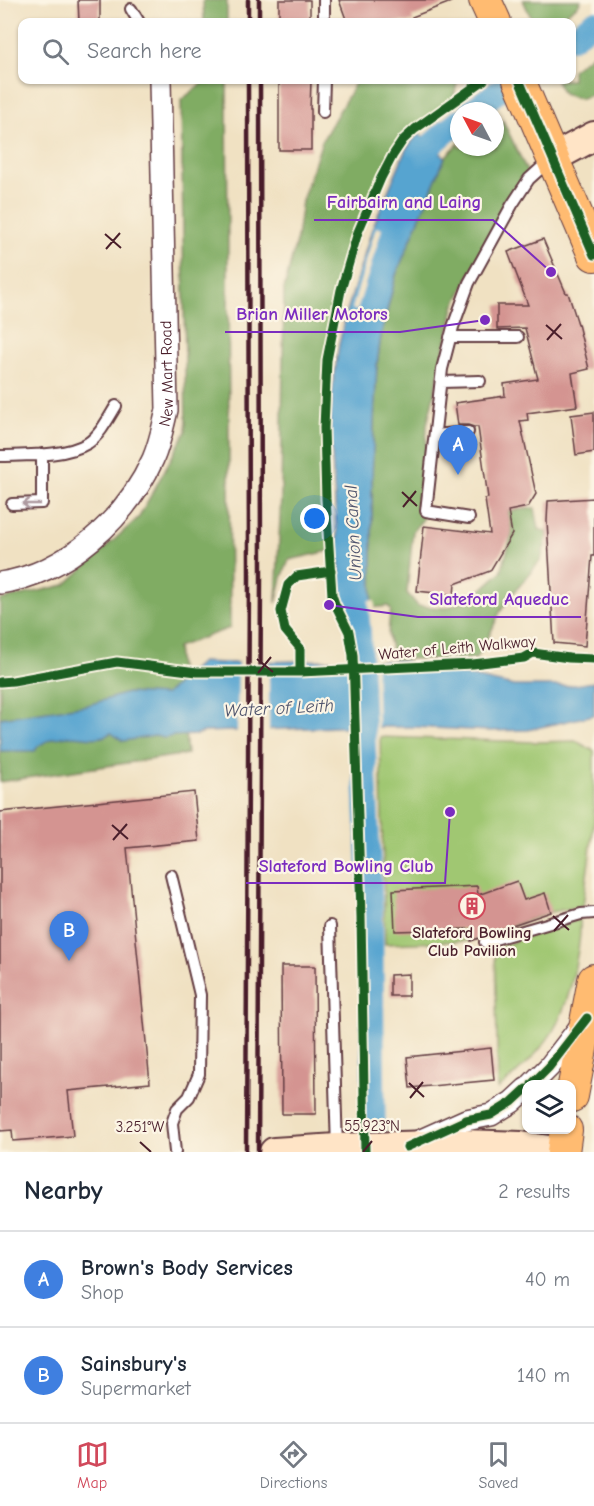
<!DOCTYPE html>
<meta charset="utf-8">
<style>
body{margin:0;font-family:"Comic Neue",sans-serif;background:#f2f2f3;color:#1f2937}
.controls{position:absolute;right:18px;bottom:18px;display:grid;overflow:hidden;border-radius:12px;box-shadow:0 2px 4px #0004}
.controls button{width:54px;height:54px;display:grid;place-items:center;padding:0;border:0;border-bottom:2px solid #e0e1e3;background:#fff;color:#1f2937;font:30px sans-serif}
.compass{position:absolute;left:450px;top:102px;width:54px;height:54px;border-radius:50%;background:#fff;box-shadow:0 2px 4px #0004;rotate:311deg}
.you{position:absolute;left:315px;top:519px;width:21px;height:21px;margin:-15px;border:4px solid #fff;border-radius:50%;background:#1a73e8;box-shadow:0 0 0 9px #1a73e833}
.badge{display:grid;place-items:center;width:39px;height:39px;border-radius:50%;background:#d1495b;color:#fff;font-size:20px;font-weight:700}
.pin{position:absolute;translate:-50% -50px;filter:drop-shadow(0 2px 3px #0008)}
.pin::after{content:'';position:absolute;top:32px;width:21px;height:18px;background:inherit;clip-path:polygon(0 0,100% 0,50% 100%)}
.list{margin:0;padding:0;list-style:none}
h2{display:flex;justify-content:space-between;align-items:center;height:78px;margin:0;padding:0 24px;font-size:26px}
h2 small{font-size:20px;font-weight:400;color:#747a83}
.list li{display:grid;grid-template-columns:39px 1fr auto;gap:18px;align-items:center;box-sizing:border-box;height:96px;padding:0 24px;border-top:2px solid #e0e1e3}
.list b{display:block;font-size:22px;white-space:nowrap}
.list p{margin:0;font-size:20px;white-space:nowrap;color:#747a83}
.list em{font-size:20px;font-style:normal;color:#747a83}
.icon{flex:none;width:33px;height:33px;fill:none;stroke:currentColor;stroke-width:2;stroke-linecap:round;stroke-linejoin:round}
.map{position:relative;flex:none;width:594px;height:1152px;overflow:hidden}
.search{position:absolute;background:#fff;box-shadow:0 2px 4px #0004;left:18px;right:18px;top:18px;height:66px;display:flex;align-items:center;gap:15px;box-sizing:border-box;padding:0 21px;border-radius:12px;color:#747a83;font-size:22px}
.sheet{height:270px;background:#fff}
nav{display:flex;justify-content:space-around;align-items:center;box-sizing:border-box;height:84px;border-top:2px solid #e0e1e3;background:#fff;font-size:16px;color:#747a83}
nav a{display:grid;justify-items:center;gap:3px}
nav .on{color:#d1495b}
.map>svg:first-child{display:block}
.green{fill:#a0c772;stroke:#75734e;stroke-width:1.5}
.forest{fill:#80ac64;stroke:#656648;stroke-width:1.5}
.water{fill:#57a4d0;stroke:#50627e;stroke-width:1.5}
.pier{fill:#f0e1c2}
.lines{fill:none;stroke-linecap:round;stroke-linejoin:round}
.canal{stroke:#57a4d0;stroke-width:24}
.building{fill:#d49491}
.lane-casing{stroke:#633c42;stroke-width:14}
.street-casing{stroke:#633c42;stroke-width:24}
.secondary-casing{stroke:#633c42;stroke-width:32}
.primary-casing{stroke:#633c42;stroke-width:34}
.lane{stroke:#fff;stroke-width:10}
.street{stroke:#fff;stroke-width:21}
.secondary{stroke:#ffe4c6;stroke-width:28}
.primary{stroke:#ffbb71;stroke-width:32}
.rail{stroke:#4a1f2b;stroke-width:4.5}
.cycleway-casing{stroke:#fcf5e5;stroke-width:13}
.cycleway{stroke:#1b5e20;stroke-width:9}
.oneway{stroke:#ae9aa0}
.ticks{fill:none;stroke:#4a1f2b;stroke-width:2}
.labels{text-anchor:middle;stroke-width:4.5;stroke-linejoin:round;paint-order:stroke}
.street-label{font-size:16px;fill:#4a1f2b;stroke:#fcf5e5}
.poi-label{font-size:16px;font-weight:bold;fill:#4a1f2b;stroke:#fcf5e5}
.water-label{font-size:18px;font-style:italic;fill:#4f546d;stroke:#fcf5e5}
.ticks-label{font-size:15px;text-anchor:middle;fill:#4a1f2b;stroke:#fcf5e5;stroke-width:4.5;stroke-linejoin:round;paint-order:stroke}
.leader{fill:none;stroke:#7b2cbf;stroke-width:2}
.callout-dot{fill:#7b2cbf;stroke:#fcf5e5;stroke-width:2}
.callout-label{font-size:18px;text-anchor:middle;font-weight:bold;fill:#7b2cbf;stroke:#fcf5e5;stroke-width:4.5;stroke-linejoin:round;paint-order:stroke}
</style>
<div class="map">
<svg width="594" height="1152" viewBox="0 0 594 1152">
<rect width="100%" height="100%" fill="#fcf5e5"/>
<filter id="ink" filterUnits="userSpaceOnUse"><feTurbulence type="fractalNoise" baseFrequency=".0167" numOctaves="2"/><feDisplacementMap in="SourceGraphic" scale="12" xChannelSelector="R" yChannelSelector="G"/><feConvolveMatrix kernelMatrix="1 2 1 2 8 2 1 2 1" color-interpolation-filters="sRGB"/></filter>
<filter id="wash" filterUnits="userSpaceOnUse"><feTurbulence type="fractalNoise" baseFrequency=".008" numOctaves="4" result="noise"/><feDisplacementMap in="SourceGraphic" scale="24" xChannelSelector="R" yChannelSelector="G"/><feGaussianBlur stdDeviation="1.35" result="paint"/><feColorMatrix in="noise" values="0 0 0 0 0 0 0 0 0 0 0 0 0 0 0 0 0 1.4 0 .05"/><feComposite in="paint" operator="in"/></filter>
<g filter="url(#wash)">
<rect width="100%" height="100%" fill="#f0e1c2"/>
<!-- green -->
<path class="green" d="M380,737L536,742L576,741L594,751V823L583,906L551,912L471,941L385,944Z
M580,919C581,934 579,947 576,961C566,1023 546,1050 498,1089L495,948Z"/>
<!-- forest -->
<path class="forest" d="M203,0H227V22H204Z
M523,0H581L578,5L555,22H533Z
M594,53V94L580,99L563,94L556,81L558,80H572V70Z
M207,80H227L230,628L177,647L187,754L0,782V600L65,585L139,517L186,431L181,100Z
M357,80H458L453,100L403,140L393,155L370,202L358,232L341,290L327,360L324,428L326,499L330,551L289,560L282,578L276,603L281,496L284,289L297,238L302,201L322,141Z
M503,121L528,173L502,211L454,307L427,425L423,519L413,531L407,593L418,606L446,608L471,599L501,572L512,534L508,511L535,508L539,529L548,533L541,560L512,595L500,612L485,645L476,659H394C387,639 387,631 391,610L388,606L372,608V479L374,421L377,365L381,335L396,275L445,157L459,143V147H495V124Z"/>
<!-- water -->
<path class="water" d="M419,133L445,157L396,275L381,335L377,365L374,421L372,479V608L342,609L330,426L333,385L339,344L347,311L372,229L406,149Z
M327,660L401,661L514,686H567L594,682V715L528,730L490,731L413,727H338L204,732L197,735L174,736L164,738L155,736L123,741L111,733C97,742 82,735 67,736C62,736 58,739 53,738L38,746L35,751H0V718L88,705L127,693L165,695L201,662L226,663Z"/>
<!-- pier -->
<path class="pier" d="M376,227L382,229L357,311L352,309Z
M375,600V609L361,634H357L345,621L340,610L338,604Z
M350,657L376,658L378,730H352Z
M269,659V733L237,734L238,660Z"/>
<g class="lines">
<!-- canal -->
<path class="canal" d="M572,38L594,22
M471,111L514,80
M415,173L431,145L459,121
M356,600L359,632L371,916L374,1152"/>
</g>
<g id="blocks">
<!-- building -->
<path class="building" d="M78,0H100V22H79Z
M279,0H310V22H279Z
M339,0H451V2L412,17L413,22H347Z
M279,80H311L310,109H311V150H279Z
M543,239L566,293H568L578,324L589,369L572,373L577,406L527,413L528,420L520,421L536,494L528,507L508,511L512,534L490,571L455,584L454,595L417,591L424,526L490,534L485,499L488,498L478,427H474L468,425H458L455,403L505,396L504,384L538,379L525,328L497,329V305H528L508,252Z
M594,412V452L576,455L571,415Z
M594,498V556H592L585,646L554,643L547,521L548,501Z
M194,792L199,841L127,848L150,1083L68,1091L73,1136L13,1141L12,1130L0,1131V812Z
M517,881L524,900L545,893L551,912L483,935L479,938L471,941L467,929L395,931L393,890L477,886L478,895Z
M281,966H315L316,1114H282Z
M409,974V996H390V975Z
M491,1048L494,1080L410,1088L407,1057Z"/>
</g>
</g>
<g filter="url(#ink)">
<use href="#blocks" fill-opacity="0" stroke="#633c42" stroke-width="1.5"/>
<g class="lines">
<defs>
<path id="lane" d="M131,9L139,22
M324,22V0
M323,112L324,80
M450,337H518
M441,382L480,381
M435,435L468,432
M0,456C26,455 65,457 88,443C100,435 108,419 116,406
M12,504L42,503V454
M469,518L426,511L442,369L453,327L469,283L512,205L529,179L550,160
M171,875L200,995L199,1074L189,1097L177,1109L172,1123L175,1152
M330,926L337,1148
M485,942L581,914L594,913"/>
<g id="street">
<path id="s1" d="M0,583C67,573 126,519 153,459C160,443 163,426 167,410L160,80"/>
<path d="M532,1084L549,1067L583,1023"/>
<path d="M419,1141L466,1120L491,1115L512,1102L526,1089"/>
</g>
<path id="secondary" d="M553,158L594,136
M274,1152L337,1148L461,1144L521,1146L564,1152"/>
<path id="primary" d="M485,0L495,22
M519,80L594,255
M572,1096L594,980
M563,1152L566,1130"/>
</defs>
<!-- lane casing -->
<use href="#lane" class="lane-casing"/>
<!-- street casing -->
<use href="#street" class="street-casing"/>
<!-- secondary casing -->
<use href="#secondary" class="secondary-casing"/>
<!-- primary casing -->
<use href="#primary" class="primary-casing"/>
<!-- lane -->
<use href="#lane" class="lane"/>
<!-- street -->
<use href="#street" class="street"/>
<!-- secondary -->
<use href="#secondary" class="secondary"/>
<!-- primary -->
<use href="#primary" class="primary"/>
<!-- rail -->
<path class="rail" d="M248,0V22
M259,0V22
M246,1152L249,578L248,80
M258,1152L261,578L260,80"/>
<defs>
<path id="cycleway" d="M519,80L594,255
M300,672V648L285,630L281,611L288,585L297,576L331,571
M0,682L13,681L117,662L197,672H300L473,664L524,658L533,653L569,658L594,659
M532,1084L549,1067L587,1018
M407,1147L466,1120L491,1115L512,1102L526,1089
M365,1152L361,916L353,655L349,632L335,604L332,595L326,499L324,428L327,360L341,290L358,232L381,178L393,155L403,140L415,129L484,80"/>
</defs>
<!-- cycleway casing -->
<use href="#cycleway" class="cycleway-casing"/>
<!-- cycleway -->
<use href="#cycleway" class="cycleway"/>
</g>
<!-- one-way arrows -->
<defs><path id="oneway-shaft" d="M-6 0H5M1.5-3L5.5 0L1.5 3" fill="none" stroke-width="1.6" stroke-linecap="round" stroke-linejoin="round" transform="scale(1.5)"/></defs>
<use class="oneway" href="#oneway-shaft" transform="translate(31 504) rotate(180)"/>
</g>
<!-- ticks -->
<path class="ticks" d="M105,234L121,248M106,249L120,233M546,325L562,339M547,340L561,324M402,492L417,506M403,507L416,491M257,659L273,672M258,673L271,657M112,825L128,839M113,840L127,824M553,916L569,930M554,931L568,915M409,1083L424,1097M410,1098L423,1082M140,1142L151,1152M363,1152L372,1141"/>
<!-- icons -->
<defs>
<symbol id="building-ring" viewBox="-11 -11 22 22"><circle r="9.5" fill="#fcf5e5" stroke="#d1495b" stroke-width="1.5"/><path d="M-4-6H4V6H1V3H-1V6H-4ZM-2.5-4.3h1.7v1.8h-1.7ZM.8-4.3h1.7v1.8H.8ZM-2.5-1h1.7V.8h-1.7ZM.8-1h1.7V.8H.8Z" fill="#d1495b"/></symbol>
</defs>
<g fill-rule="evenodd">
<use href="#building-ring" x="457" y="891" width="30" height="30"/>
</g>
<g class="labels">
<!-- street labels -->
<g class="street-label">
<text dy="6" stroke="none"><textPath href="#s1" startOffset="292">New Mart Road</textPath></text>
<text transform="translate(457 647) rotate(-5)" y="6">Water of Leith Walkway</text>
</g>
<!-- poi labels -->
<g class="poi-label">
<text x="472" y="938">Slateford Bowling<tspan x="472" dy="18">Club Pavilion</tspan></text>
</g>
<!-- water labels -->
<g class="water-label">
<text transform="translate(353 533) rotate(-93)" y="6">Union Canal</text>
<text transform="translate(279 708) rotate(-3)" y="6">Water of Leith</text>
</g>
</g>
<g class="ticks-label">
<text x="372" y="1131">55.923°N</text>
<text x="140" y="1132">3.251°W</text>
</g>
<!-- callouts -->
<path class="leader" d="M551 272L493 220H314M485 320L400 332H225M329 605L418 617H581M450 812L445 883H246"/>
<g class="callout-dot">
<circle cx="551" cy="272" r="6"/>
<circle cx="485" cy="320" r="6"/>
<circle cx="329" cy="605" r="6"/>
<circle cx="450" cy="812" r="6"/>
</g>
<g class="callout-label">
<text x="404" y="208">Fairbairn and Laing</text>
<text x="312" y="320">Brian Miller Motors</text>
<text x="499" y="605">Slateford Aqueduc</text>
<text x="346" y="872">Slateford Bowling Club</text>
</g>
</svg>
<div class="controls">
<button><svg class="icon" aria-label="layers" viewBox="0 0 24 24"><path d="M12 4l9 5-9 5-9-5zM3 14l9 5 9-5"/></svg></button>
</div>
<svg class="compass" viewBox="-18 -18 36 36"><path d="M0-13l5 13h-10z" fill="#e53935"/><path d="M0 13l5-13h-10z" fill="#747a83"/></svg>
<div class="you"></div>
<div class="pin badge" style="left:458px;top:475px;background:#3f7fe0">A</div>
<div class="pin badge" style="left:69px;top:961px;background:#3f7fe0">B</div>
<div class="search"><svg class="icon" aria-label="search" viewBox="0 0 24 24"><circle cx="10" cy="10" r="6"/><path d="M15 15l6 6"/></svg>Search here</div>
</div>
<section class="sheet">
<h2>Nearby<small>2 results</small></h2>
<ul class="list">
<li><span class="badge" style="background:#3f7fe0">A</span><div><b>Brown's Body Services</b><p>Shop</p></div><em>40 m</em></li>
<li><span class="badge" style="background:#3f7fe0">B</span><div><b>Sainsbury's</b><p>Supermarket</p></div><em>140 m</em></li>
</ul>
</section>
<nav>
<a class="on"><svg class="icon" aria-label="map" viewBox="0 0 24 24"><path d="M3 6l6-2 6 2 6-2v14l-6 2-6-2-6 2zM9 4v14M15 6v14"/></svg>Map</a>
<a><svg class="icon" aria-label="directions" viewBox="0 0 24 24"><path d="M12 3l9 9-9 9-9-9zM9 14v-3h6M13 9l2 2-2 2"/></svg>Directions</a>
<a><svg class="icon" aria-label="saved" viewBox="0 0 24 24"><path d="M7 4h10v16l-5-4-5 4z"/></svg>Saved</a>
</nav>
